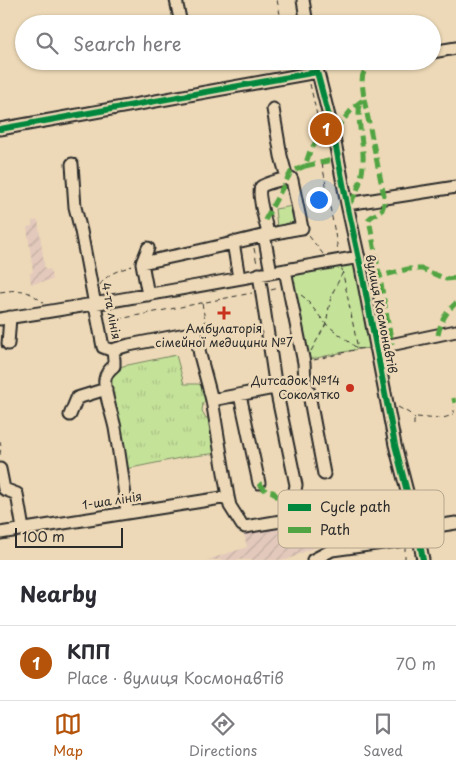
<!DOCTYPE html>
<meta charset="utf-8">
<style>
body{margin:0;font-family:"Playpen Sans",sans-serif;background:#f2f2f3;color:#2b2b33}
.scale{position:absolute;left:15px;bottom:12px;width:108px;box-sizing:border-box;padding-left:5px;border:2px solid #2b2b2b;border-top:0;font-size:14px;line-height:18px;white-space:nowrap;color:#2b2b2b;-webkit-text-stroke:4px #edd9b7;paint-order:stroke}
.you{position:absolute;left:318px;top:199px;width:18px;height:18px;margin:-12px;border:4px solid #fff;border-radius:50%;background:#1a73e8;box-shadow:0 0 0 8px #1a73e833}
.badge{display:grid;place-items:center;width:32px;height:32px;border-radius:50%;background:#b45309;color:#fff;font-size:16px;font-weight:700}
.pin{position:absolute;translate:-50% -50%;border:2px solid #fff;box-shadow:0 1px 5px #0006}
.list{margin:0;padding:0;list-style:none}
h2{display:flex;justify-content:space-between;align-items:center;height:65px;margin:0;padding:0 20px;font-size:21px}
h2 small{font-size:16px;font-weight:400;color:#7c7c81}
.list li{display:grid;grid-template-columns:32px 1fr auto;gap:15px;align-items:center;box-sizing:border-box;height:75px;padding:0 20px;border-top:1px solid #e1e1e2}
.list b{display:block;font-size:19px;white-space:nowrap}
.list p{margin:0;font-size:16px;white-space:nowrap;color:#7c7c81}
.list em{font-size:16px;font-style:normal;color:#7c7c81}
.icon{flex:none;width:28px;height:28px;fill:none;stroke:currentColor;stroke-width:2;stroke-linecap:round;stroke-linejoin:round}
.map{position:relative;flex:none;width:456px;height:560px;overflow:hidden}
.search{position:absolute;background:#fff;box-shadow:0 1px 4px #0004;left:15px;right:15px;top:15px;height:55px;display:flex;align-items:center;gap:12px;box-sizing:border-box;padding:0 18px;border-radius:28px;color:#7c7c81;font-size:19px}
.sheet{height:140px;background:#fff}
nav{display:flex;justify-content:space-around;align-items:center;box-sizing:border-box;height:70px;border-top:1px solid #e1e1e2;background:#fff;font-size:14px;color:#7c7c81}
nav a{display:grid;justify-items:center;gap:2px}
nav .on{color:#b45309}
.map>svg:first-child{display:block}
.industrial{fill:url(#industrial-furrows)}
.grass{fill:url(#grass-tufts);stroke:#788662}
.green{fill:#c5e299;stroke:#788662}
.lines{fill:none;stroke-linecap:round;stroke-linejoin:round}
.minor-casing{stroke:#2b2b2b;stroke-width:15}
.path{stroke:#2b2b2b;stroke-width:1;stroke-dasharray:5 4;stroke-linecap:butt}
.minor{stroke:#edd9b7;stroke-width:11}
.quiet{stroke:#51a443;stroke-width:5;stroke-dasharray:10 5;stroke-linecap:butt}
.cycleway-casing{stroke:#edd9b7;stroke-width:9}
.cycleway{stroke:#00873e;stroke-width:6}
.poi-dot{fill:#c8321e;stroke:#edd9b7;stroke-width:2}
.labels{text-anchor:middle;stroke-width:5;stroke-linejoin:round;paint-order:stroke}
.street-label{font-size:12px;fill:#2b2b2b;stroke:#edd9b7}
.poi-label{font-size:12px;fill:#2b2b2b;stroke:#edd9b7}
.key{fill:#edd9b7;stroke:#b3a58d;stroke-width:1}
.key-label{font-size:14px;fill:#2b2b2b}
</style>
<div class="map">
<svg width="456" height="560" viewBox="0 0 456 560">
<defs>
<pattern id="industrial-furrows" width="10" height="10" patternUnits="userSpaceOnUse" patternTransform="scale(1.25)"><rect width="10" height="10" fill="#e3c9bc"/><path d="M-1 1l2-2M0 10L10 0M9 11l2-2" fill="none" stroke="#c3ada2"/></pattern>
<pattern id="grass-tufts" width="24" height="20" patternUnits="userSpaceOnUse" patternTransform="scale(1.25)"><rect width="24" height="20" fill="#c5e299"/><path d="M3 7l-1-3M5 7V3M7 7l1-3M15 17l-1-3M17 17v-4M19 17l1-3" fill="none" stroke="#a9c284"/></pattern>
</defs>
<rect width="100%" height="100%" fill="#edd9b7"/>
<filter id="ink" filterUnits="userSpaceOnUse"><feTurbulence type="fractalNoise" baseFrequency=".02" numOctaves="2"/><feDisplacementMap in="SourceGraphic" scale="10" xChannelSelector="R" yChannelSelector="G"/><feConvolveMatrix kernelMatrix="1 2 1 2 8 2 1 2 1" color-interpolation-filters="sRGB"/></filter>
<g filter="url(#ink)">
<!-- industrial -->
<path class="industrial" d="M38,220L45,270L50,269L52,280L31,284L30,273L33,272L27,227L32,226V221Z
M314,518L323,541L317,546L287,560H207L247,547L244,534Z"/>
<!-- grass -->
<path class="grass" d="M176,355L184,384H198L203,386L206,400L203,403L202,411L206,418H213L219,453L185,457L126,469L110,379L114,371L123,366Z"/>
<!-- green -->
<path class="green" d="M293,206L296,224L277,227L275,209Z
M351,263L355,267L372,348L358,349L307,360L290,273Z"/>
<g class="lines">
<defs>
<path id="minor" d="M176,0L181,24
M303,0L307,24
M432,52L456,48
M315,61L333,132L347,204L361,268L395,445L419,538L423,560
M0,129L317,72
M72,164L75,207L81,231L103,347L113,351L114,360V366C110,369 106,373 105,379C103,389 113,417 115,428C120,457 124,485 127,513
M347,204L456,187
M268,233C266,225 257,193 261,187C265,183 281,180 287,178
M264,235L271,272
M233,242L239,278
M142,263L148,248
M285,270L304,363L305,382L308,389L324,474
M148,295L142,263C164,258 186,254 207,249C239,242 270,233 302,228L292,180L291,178H287L281,156L273,109
M0,319C120,301 239,278 359,257
M8,344L10,317
M376,348L456,331
M112,350L129,345L196,332L200,355L212,400L228,497L230,506L242,525L245,527L281,521L288,517L291,512L296,485L276,389L259,274
M240,395L259,483
M212,400L305,382
M70,415L77,398L106,389
M0,469L4,489L17,494L23,529
M417,529L456,523
M0,533L228,497
M313,560L332,550L419,538"/>
</defs>
<!-- minor casing -->
<use href="#minor" class="minor-casing"/>
<!-- path -->
<path class="path" d="M277,0L282,24
M291,61L293,68
M310,84L319,124L321,125
M322,163L338,250
M309,236L323,254
M254,248L257,264
M342,269L358,349
M100,285C109,272 118,271 132,266
M271,290L279,288
M0,292C22,289 26,289 44,303
M301,295L305,298L326,324L358,349
M202,303L205,320L203,327
M109,321L252,293
M311,351L326,324L331,296L343,272
M314,360L358,349L366,348
M398,407L409,413L415,419
M414,425V421L417,417C429,418 445,421 454,413V406
M0,441L1,447L0,455
M405,560V548"/>
<!-- minor -->
<use href="#minor" class="minor"/>
<!-- quiet -->
<path class="quiet" d="M364,99L384,196V204L382,210L371,217L369,219L392,344
M305,166L338,159
M350,203C360,189 364,171 363,154C362,136 357,119 360,102
M265,220L291,172L305,166L310,151L316,142L323,135L333,132L355,106L364,99C362,77 357,71 380,61
M373,278L408,269H422L446,279L456,278
M438,335C441,321 445,313 456,303
M452,401L456,400
M259,483L266,491L273,492L291,512"/>
<defs>
<path id="cycleway" d="M0,129L317,72L333,132L347,204L361,268L395,445L419,538L423,560"/>
</defs>
<!-- cycleway casing -->
<use href="#cycleway" class="cycleway-casing"/>
<!-- cycleway -->
<use href="#cycleway" class="cycleway"/>
</g>
</g>
<!-- markers -->
<g class="poi-dot">
<path d="M221.5 305.5h5v5h5v5h-5v5h-5v-5h-5v-5h5z"/>
<circle cx="350" cy="388" r="5"/>
</g>
<g class="labels">
<!-- street labels -->
<g class="street-label">
<text transform="translate(111 311) rotate(79)" y="4">4-та лінія</text>
<text transform="translate(381 314) rotate(79)" y="4">вулиця Космонавтів</text>
<text transform="translate(112 501) rotate(-9)" y="4">1-ша лінія</text>
</g>
<!-- poi labels -->
<g class="poi-label">
<text x="224" y="333">Амбулаторія<tspan x="224" dy="14">сімейної медицини №7</tspan></text>
<text x="340" y="385" text-anchor="end">Дитсадок №14<tspan x="340" dy="14">Соколятко</tspan></text>
</g>
</g>
<!-- legend -->
<rect x="278" y="490" width="166" height="58" rx="8" class="key"/>
<rect x="288" y="504" width="23" height="7" fill="#00873e"/>
<rect x="288" y="527" width="23" height="6" fill="#51a443"/>
<g class="key-label">
<text x="320" y="512">Cycle path</text>
<text x="320" y="535">Path</text>
</g>
</svg>
<div class="scale">100 m</div>
<div class="you"></div>
<div class="pin badge" style="left:326px;top:129px">1</div>
<div class="search"><svg class="icon" aria-label="search" viewBox="0 0 24 24"><circle cx="10" cy="10" r="6"/><path d="M15 15l6 6"/></svg>Search here</div>
</div>
<section class="sheet">
<h2>Nearby<small></small></h2>
<ul class="list">
<li><span class="badge">1</span><div><b>КПП</b><p>Place · вулиця Космонавтів</p></div><em>70 m</em></li>
</ul>
</section>
<nav>
<a class="on"><svg class="icon" aria-label="map" viewBox="0 0 24 24"><path d="M3 6l6-2 6 2 6-2v14l-6 2-6-2-6 2zM9 4v14M15 6v14"/></svg>Map</a>
<a><svg class="icon" aria-label="directions" viewBox="0 0 24 24"><path d="M12 3l9 9-9 9-9-9zM9 14v-3h6M13 9l2 2-2 2"/></svg>Directions</a>
<a><svg class="icon" aria-label="saved" viewBox="0 0 24 24"><path d="M7 4h10v16l-5-4-5 4z"/></svg>Saved</a>
</nav>
